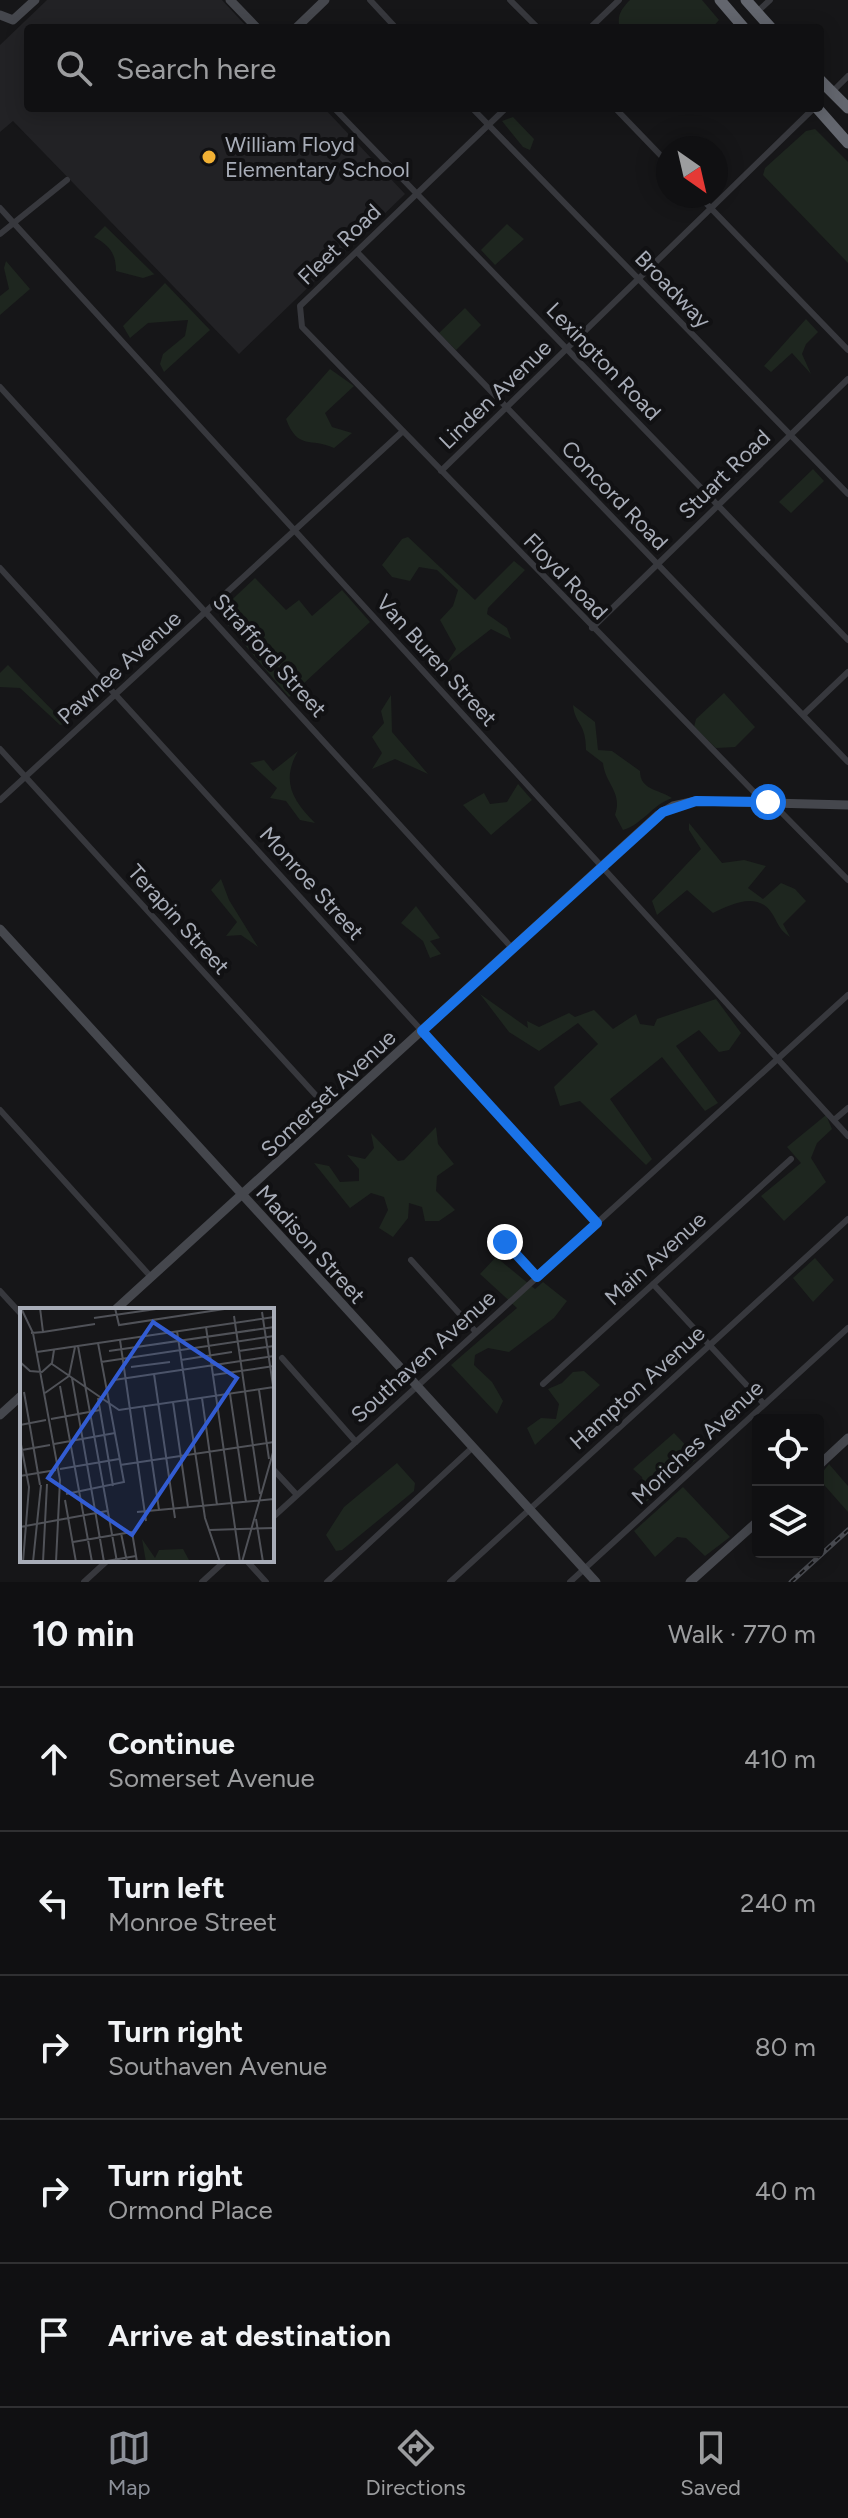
<!DOCTYPE html>
<meta charset="utf-8">
<style>
body{margin:0;font-family:Figtree,sans-serif;background:#19191b;color:#f1f3f6}
.controls{position:absolute;right:24px;bottom:24px;display:grid;overflow:hidden;border-radius:8px;box-shadow:0 4px 20px #0003}
.controls button{width:72px;height:72px;display:grid;place-items:center;padding:0;border:0;border-bottom:2px solid #303032;background:#101012;color:#f1f3f6;font:40px sans-serif}
.compass{position:absolute;left:656px;top:136px;width:72px;height:72px;border-radius:50%;background:#101012;box-shadow:0 4px 20px #0003;rotate:146deg}
.stop{position:absolute;width:24px;height:24px;margin:-18px;border:6px solid #1a73e8;border-radius:50%;background:#fff}
.stop.end{background:#1a73e8;border-color:#fff;box-shadow:0 2px 8px #0008}
.list{margin:0;padding:0;list-style:none}
h2{display:flex;justify-content:space-between;align-items:center;height:104px;margin:0;padding:0 32px;font-size:34px}
h2 small{font-size:26px;font-weight:400;color:#9c9d9f}
.list li{display:grid;grid-template-columns:52px 1fr auto;gap:24px;align-items:center;box-sizing:border-box;height:144px;padding:0 32px;border-top:2px solid #303032}
.list b{display:block;font-size:30px;white-space:nowrap}
.list p{margin:0;font-size:26px;white-space:nowrap;color:#9c9d9f}
.list em{font-size:26px;font-style:normal;color:#9c9d9f}
.icon{flex:none;width:44px;height:44px;fill:none;stroke:currentColor;stroke-width:2;stroke-linecap:round;stroke-linejoin:round}
.map{position:relative;flex:none;width:848px;height:1582px;overflow:hidden}
.search{position:absolute;background:#101012;box-shadow:0 4px 20px #0003;left:24px;right:24px;top:24px;height:88px;display:flex;align-items:center;gap:20px;box-sizing:border-box;padding:0 28px;border-radius:8px;color:#9c9d9f;font-size:30px}
.sheet{height:824px;background:#101012}
nav{display:flex;justify-content:space-around;align-items:center;box-sizing:border-box;height:112px;border-top:2px solid #303032;background:#101012;font-size:22px;color:#9c9d9f}
nav a{display:grid;justify-items:center;gap:4px}
nav .on{color:#8c9099}
.map>svg:first-child{display:block}
.built{fill:#222225}
.green{fill:#1e261f}
.lines{fill:none;stroke-linecap:round;stroke-linejoin:round}
.street{stroke:#37383d;stroke-width:6}
.secondary{stroke:#45474d;stroke-width:9}
.highway{stroke:#63666e;stroke-width:11}
.rail-casing{stroke:#4a4c52;stroke-width:5}
.rail{stroke:#111113;stroke-width:2;stroke-dasharray:6;stroke-linecap:butt}
.route{stroke:#1a73e8;stroke-width:10}
.poi-dot{fill:#f2b134;stroke:#111113;stroke-width:3}
.labels{text-anchor:middle;stroke-width:8;stroke-linejoin:round;paint-order:stroke}
.poi-label{font-size:22px;fill:#a8adb8;stroke:#111113;text-anchor:start}
.street-label{font-size:22px;fill:#a8adb8;stroke:#111113}
.inset-road{fill:none;stroke:#505258;stroke-width:2}
.view{fill:#325cd3;fill-opacity:0.15;stroke:#325cd3;stroke-width:4}
.inset-edge{fill:none;stroke:#a8adb8;stroke-width:4}
</style>
<div class="map">
<svg width="848" height="1582" viewBox="0 0 848 1582">
<rect width="100%" height="100%" fill="#161618"/>
<!-- built -->
<path class="built" d="M47,0H222L248,28H28V108H324L405,194L239,354L13,121L0,132V45Z"/>
<!-- green -->
<path class="green" d="M630,0H702L719,20L712,28H620C616,16 622,8 630,0Z
M513,117L534,139L530,150L523,147L502,121Z
M815,129L848,162V263L763,175L765,168L806,131Z
M507,224L524,239L495,265L481,250Z
M105,226L154,274H155L143,278L116,271C116,253 109,245 94,237Z
M6,261L30,289L0,315V296L9,289L4,268Z
M165,283L210,330L164,372L160,364L163,354L185,336L188,320L148,323L130,338L123,326Z
M465,308L481,325L456,350L439,333Z
M806,319L818,332L806,344L802,354L811,374L792,353L771,372L764,366Z
M330,369L354,386L325,413L332,427L352,433L334,448C311,437 298,451 286,419Z
M813,469L824,481L791,513L779,502Z
M408,537L475,600L514,561L525,570L488,608L487,614L507,628L511,639L491,629L446,664L456,649L440,620L453,606L458,590L437,570L419,567L410,581L392,577L382,565L402,539Z
M255,578L286,610L299,600L312,616L342,590L370,622L289,697L222,618L221,610Z
M8,665L66,724L60,725L20,688L0,687V673Z
M724,693L755,727L735,747L716,748L694,727L696,719Z
M391,695L392,732L428,774L395,759L372,769L382,753L372,737L384,723L381,711Z
M573,705L595,722L598,750L612,751L640,771C640,790 658,789 672,798C652,805 643,824 623,830L615,815C623,792 605,784 603,763L586,750C586,722 575,725 573,705Z
M298,751C281,781 292,800 315,823L300,820L286,801L270,798L277,788L250,763L264,760L273,771Z
M518,784L532,800L491,835L463,805L484,793L490,804L507,802Z
M689,823L722,863L744,860L766,866L748,888L763,899L781,883L795,889L806,901L783,924L790,937C778,929 778,922 771,912C756,891 730,905 713,913L687,890L657,915L652,901L701,849L689,830Z
M221,879L229,900L258,947L241,935L226,936L237,922L211,890Z
M416,906L440,938L430,941L441,954L430,958L423,941L401,923Z
M480,994L528,1028L527,1021L539,1027L569,1013L575,1017L594,1010L613,1029L636,1014L640,1024L654,1026L657,1019L716,999L741,1033L729,1050L719,1052L699,1030L676,1046L718,1103L705,1111L662,1057L610,1099L652,1159L646,1165L580,1101L560,1106L554,1087L598,1044L578,1023L539,1051L509,1032Z
M826,1115L832,1129L817,1143L811,1158L826,1182L784,1221L761,1196L801,1163L787,1147Z
M436,1127L438,1144L454,1164L437,1176L436,1191L455,1210L439,1221H425L422,1207L409,1203L408,1218L393,1237L379,1228L388,1210L384,1197L371,1193L350,1208L314,1163L329,1166L340,1182L359,1181V1169L347,1155L365,1159L374,1148L371,1133L398,1161L404,1160Z
M496,1257L535,1289L543,1282L567,1301L554,1318L509,1352L488,1348L475,1355L474,1365L492,1382L503,1401L497,1414L451,1365L517,1308L480,1274Z
M815,1258L834,1280L813,1302L793,1278Z
M584,1371L600,1385L535,1445L527,1428L541,1418L556,1419L559,1404L548,1389L562,1383L573,1372Z
M674,1433L698,1458L646,1502L642,1477L633,1469Z
M397,1463L415,1483L414,1491L342,1550L336,1551L326,1535L344,1507Z
M829,1464L848,1486V1512L818,1478Z
M683,1487L730,1537L705,1556L686,1538L677,1537L655,1557L634,1531Z"/>
<g class="lines">
<!-- street -->
<path class="street" d="M370,0L396,28
M510,0L538,28
M757,12L770,0
M590,28L619,0
M832,92L848,76
M334,108L848,640
M472,108L848,494
M506,108L300,306L302,327L753,791L780,811L848,880
M615,108L668,163
M699,196L848,350
M0,208L848,1136
M0,234L67,180
M357,252L848,762
M0,387L512,948
M441,471L814,108
M0,568L597,1223
M592,628L848,379
M803,715L848,672
M0,749L332,1113
M0,800L403,431
M0,1110L151,1277
M834,1120L848,1108
M505,1242L537,1277
M411,1260L476,1332
M653,1284L764,1404
M0,1291L22,1315
M282,1358L356,1442
M543,1384L791,1159
M272,1468L297,1495
M272,1518L848,995
M246,1560L266,1582
M84,1582L108,1560
M202,1582L226,1560
M327,1582L473,1447
M450,1582L848,1219
M570,1582L848,1328"/>
<!-- secondary -->
<path class="secondary" d="M230,0L257,28
M0,15L13,20L35,0
M296,28L325,0
M0,929L596,1582
M115,1310L658,815L673,806L696,801L848,805
M0,1415L22,1395
M818,1466L848,1438
M690,1582L758,1521"/>
<!-- highway -->
<path class="highway" d="M720,0L744,28
M746,0L771,28
M820,80L848,108
M817,108L848,143"/>
<defs>
<path id="rail" d="M791,1582L848,1530"/>
</defs>
<!-- rail casing -->
<use href="#rail" class="rail-casing"/>
<!-- rail -->
<use href="#rail" class="rail"/>
</g>
<g class="lines">
<!-- route -->
<path class="route" d="M505,1242L537,1277L597,1223L422,1031L663,812L696,801L768,802"/>
</g>
<!-- markers -->
<circle class="poi-dot" cx="209" cy="157" r="8"/>
<g class="labels">
<!-- poi labels -->
<g class="poi-label">
<text x="225" y="152">William Floyd<tspan x="225" dy="25">Elementary School</tspan></text>
</g>
<!-- street labels -->
<g class="street-label">
<text transform="translate(339 244) rotate(-44)" y="8">Fleet Road</text>
<text transform="translate(673 289) rotate(46)" y="8">Broadway</text>
<text transform="translate(604 361) rotate(46)" y="8">Lexington Road</text>
<text transform="translate(495 394) rotate(-44)" y="8">Linden Avenue</text>
<text transform="translate(724 474) rotate(-44)" y="8">Stuart Road</text>
<text transform="translate(615 495) rotate(46)" y="8">Concord Road</text>
<text transform="translate(566 576) rotate(46)" y="8">Floyd Road</text>
<text transform="translate(270 655) rotate(48)" y="8">Strafford Street</text>
<text transform="translate(437 660) rotate(48)" y="8">Van Buren Street</text>
<text transform="translate(119 667) rotate(-42)" y="8">Pawnee Avenue</text>
<text transform="translate(312 883) rotate(48)" y="8">Monroe Street</text>
<text transform="translate(179 919) rotate(48)" y="8">Terapin Street</text>
<text transform="translate(328 1093) rotate(-43)" y="8">Somerset Avenue</text>
<text transform="translate(311 1244) rotate(48)" y="8">Madison Street</text>
<text transform="translate(655 1258) rotate(-42)" y="8">Main Avenue</text>
<text transform="translate(423 1356) rotate(-42)" y="8">Southaven Avenue</text>
<text transform="translate(637 1387) rotate(-42)" y="8">Hampton Avenue</text>
<text transform="translate(697 1442) rotate(-43)" y="8">Moriches Avenue</text>
</g>
</g>
<!-- overview -->
<g transform="translate(20 1308)">
<rect width="254" height="254" fill="#161618"/>
<path d="M122,231L135,250L139,242L163,241L170,254H126Z" fill="#1e261f"/>
<path class="inset-road" d="M1,0L13,25L40,172L36,254M95,0L99,17L211,0M242,4L254,84M214,8L240,186M74,10L143,0M186,19L220,254M157,23L185,210L200,254M23,24L75,16M11,25L23,24L20,0M100,32L126,213M58,38L97,254M89,43L254,19M219,43L254,38M17,44L254,9M161,52L212,44M0,54L10,63L22,64L32,55L34,42M81,54L254,28M32,56L99,102L254,79M111,59L150,54M134,66L155,210M193,67L254,58M52,70L84,254M94,72L254,48M40,78L72,254M239,82L249,151M4,84L20,177M25,85L49,68L55,39M210,86L226,194M78,90L93,178M182,90L197,197M153,94L168,199M124,99L139,202M31,111L80,102M0,117L26,112M0,131L9,179L3,254M34,136L95,125M2,142L30,137M100,157L254,134M40,161L99,151M0,168L36,162M46,186L104,174L78,35M45,192L56,254M117,204L254,191M236,211L243,254M0,219L87,203M189,222L254,220M101,225L107,254M53,234L112,224L117,254M13,254L21,177M23,254L27,176M81,254L116,248M222,254L254,141"/>
<path class="view" d="M133,14L217,70L112,227L28,170Z"/>
<rect width="254" height="254" class="inset-edge"/>
</g>
</svg>
<div class="controls">
<button><svg class="icon" aria-label="locate" viewBox="0 0 24 24"><circle cx="12" cy="12" r="6"/><path d="M12 2v4M12 18v4M2 12h4M18 12h4"/></svg></button>
<button><svg class="icon" aria-label="layers" viewBox="0 0 24 24"><path d="M12 4l9 5-9 5-9-5zM3 14l9 5 9-5"/></svg></button>
</div>
<svg class="compass" viewBox="-18 -18 36 36"><path d="M0-13l5 13h-10z" fill="#e53935"/><path d="M0 13l5-13h-10z" fill="#9c9d9f"/></svg>
<div class="stop" style="left:768px;top:802px"></div>
<div class="stop end" style="left:505px;top:1242px"></div>
<div class="search"><svg class="icon" aria-label="search" viewBox="0 0 24 24"><circle cx="10" cy="10" r="6"/><path d="M15 15l6 6"/></svg>Search here</div>
</div>
<section class="sheet">
<h2>10 min<small>Walk · 770 m</small></h2>
<ul class="list">
<li><svg class="icon" aria-label="ahead" viewBox="0 0 24 24"><path d="M12 20V5M6 11l6-6 6 6"/></svg><div><b>Continue</b><p>Somerset Avenue</p></div><em>410 m</em></li>
<li><svg class="icon" aria-label="left" viewBox="0 0 24 24"><path d="M17 20v-9H6M10 6l-5 5 5 5"/></svg><div><b>Turn left</b><p>Monroe Street</p></div><em>240 m</em></li>
<li><svg class="icon" aria-label="right" viewBox="0 0 24 24"><path d="M7 20v-9h11M14 6l5 5-5 5"/></svg><div><b>Turn right</b><p>Southaven Avenue</p></div><em>80 m</em></li>
<li><svg class="icon" aria-label="right" viewBox="0 0 24 24"><path d="M7 20v-9h11M14 6l5 5-5 5"/></svg><div><b>Turn right</b><p>Ormond Place</p></div><em>40 m</em></li>
<li><svg class="icon" aria-label="arrive" viewBox="0 0 24 24"><path d="M6 21V4h12l-3 4 3 4H6"/></svg><div><b>Arrive at destination</b></div></li>
</ul>
</section>
<nav>
<a class="on"><svg class="icon" aria-label="map" viewBox="0 0 24 24"><path d="M3 6l6-2 6 2 6-2v14l-6 2-6-2-6 2zM9 4v14M15 6v14"/></svg>Map</a>
<a><svg class="icon" aria-label="directions" viewBox="0 0 24 24"><path d="M12 3l9 9-9 9-9-9zM9 14v-3h6M13 9l2 2-2 2"/></svg>Directions</a>
<a><svg class="icon" aria-label="saved" viewBox="0 0 24 24"><path d="M7 4h10v16l-5-4-5 4z"/></svg>Saved</a>
</nav>
